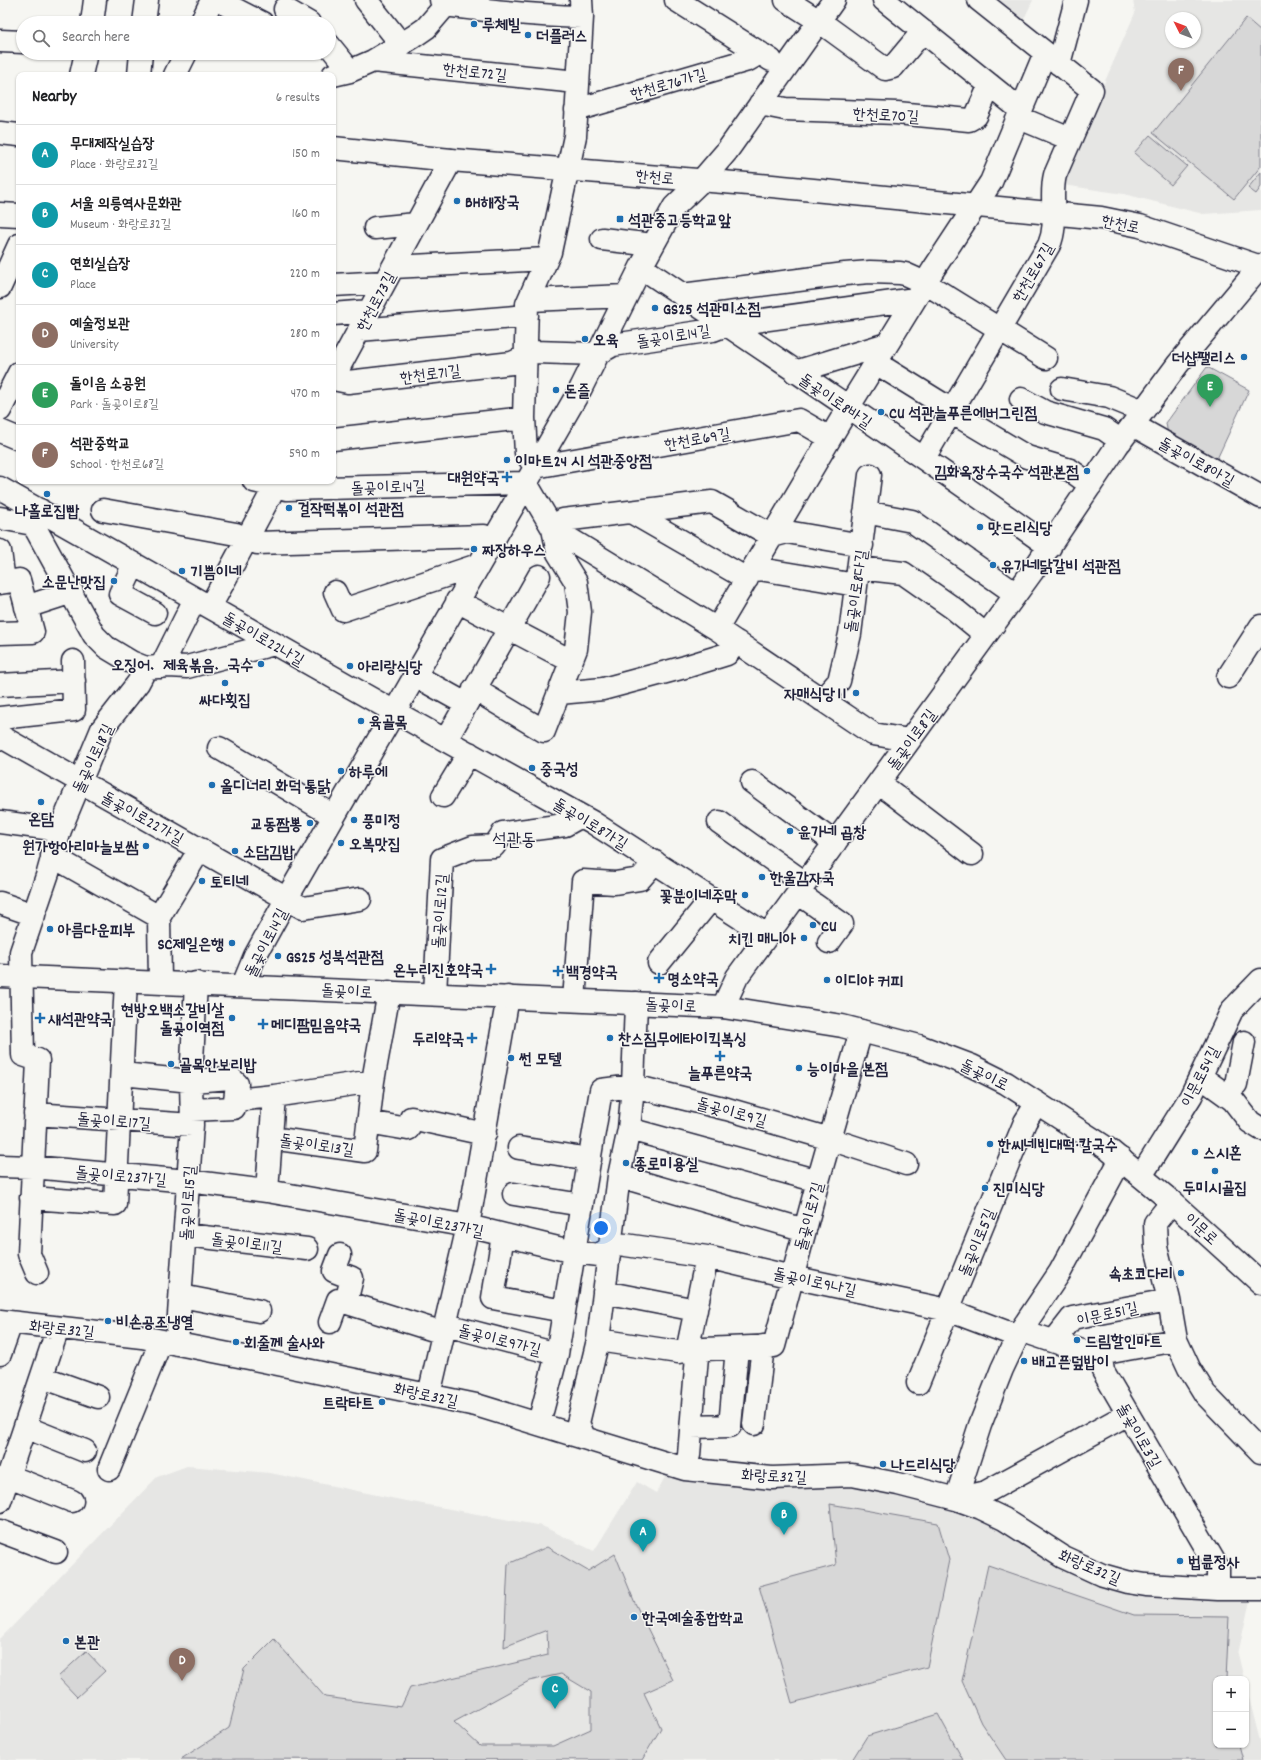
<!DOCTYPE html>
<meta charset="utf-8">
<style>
body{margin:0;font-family:Dekko,"Poor Story",sans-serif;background:#f2f2f2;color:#202124}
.controls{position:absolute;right:12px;bottom:12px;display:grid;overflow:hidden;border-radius:8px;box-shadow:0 1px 3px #0004}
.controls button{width:36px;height:36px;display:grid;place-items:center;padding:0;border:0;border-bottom:1px solid #e0e0e0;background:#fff;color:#202124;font:20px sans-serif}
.compass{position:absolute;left:1165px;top:12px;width:36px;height:36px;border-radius:50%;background:#fff;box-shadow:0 1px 3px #0004;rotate:312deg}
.you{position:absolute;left:601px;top:1228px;width:14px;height:14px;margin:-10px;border:3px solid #fff;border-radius:50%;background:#1a73e8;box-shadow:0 0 0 6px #1a73e833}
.badge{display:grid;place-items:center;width:26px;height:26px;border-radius:50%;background:#1f6fb2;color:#fff;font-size:13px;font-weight:700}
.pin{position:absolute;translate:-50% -33px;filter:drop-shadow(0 1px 2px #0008)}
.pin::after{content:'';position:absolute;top:21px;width:14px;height:12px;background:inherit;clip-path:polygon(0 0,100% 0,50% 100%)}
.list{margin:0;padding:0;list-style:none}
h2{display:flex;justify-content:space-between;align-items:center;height:52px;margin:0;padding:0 16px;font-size:17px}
h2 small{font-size:13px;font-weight:400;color:#757577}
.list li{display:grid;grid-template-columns:26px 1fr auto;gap:12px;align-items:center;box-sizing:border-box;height:60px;padding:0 16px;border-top:1px solid #e0e0e0}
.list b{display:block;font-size:15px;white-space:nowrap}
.list p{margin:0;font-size:13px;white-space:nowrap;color:#757577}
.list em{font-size:13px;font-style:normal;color:#757577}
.icon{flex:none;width:22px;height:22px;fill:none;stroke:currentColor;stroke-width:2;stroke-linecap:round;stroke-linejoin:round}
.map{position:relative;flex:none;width:1261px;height:1760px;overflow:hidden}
.search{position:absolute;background:#fff;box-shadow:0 1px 3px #0004;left:16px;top:16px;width:320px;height:44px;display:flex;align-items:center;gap:10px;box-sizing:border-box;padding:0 14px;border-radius:22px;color:#757577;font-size:15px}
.panel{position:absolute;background:#fff;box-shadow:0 1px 3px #0004;left:16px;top:72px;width:320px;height:412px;border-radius:8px}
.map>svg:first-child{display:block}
.built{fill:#e6e6e4;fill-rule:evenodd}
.green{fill:#d7d7d7;stroke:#7c7c89;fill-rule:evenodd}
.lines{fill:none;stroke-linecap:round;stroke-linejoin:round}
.minor-casing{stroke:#22223b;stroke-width:25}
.major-casing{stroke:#22223b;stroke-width:25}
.minor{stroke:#f6f6f2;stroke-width:22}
.major{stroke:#f6f6f2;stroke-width:22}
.poi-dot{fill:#1f6fb2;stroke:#f6f6f2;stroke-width:1.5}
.labels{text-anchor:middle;stroke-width:3;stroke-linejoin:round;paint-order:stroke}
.poi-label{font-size:16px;font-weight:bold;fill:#22223b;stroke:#f6f6f2;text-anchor:start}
.street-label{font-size:16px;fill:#22223b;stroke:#f6f6f2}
.quarter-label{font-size:18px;fill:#22223b;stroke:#f6f6f2}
</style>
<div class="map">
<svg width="1261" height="1760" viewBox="0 0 1261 1760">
<rect width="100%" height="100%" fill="#f6f6f2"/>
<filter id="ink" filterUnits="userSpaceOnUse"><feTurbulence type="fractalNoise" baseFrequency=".025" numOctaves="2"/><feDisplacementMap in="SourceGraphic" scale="8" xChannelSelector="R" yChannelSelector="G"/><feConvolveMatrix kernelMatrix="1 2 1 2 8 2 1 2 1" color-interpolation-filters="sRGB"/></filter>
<g filter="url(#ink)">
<!-- built -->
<path class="built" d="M997,0H1033L1023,21Z
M1133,0H1261V210L1203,214L1124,194L1063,185L1079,140L1135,13ZM1171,18H1195V42H1171Z
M187,1466L270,1473L401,1500L542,1526L594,1551L637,1482L656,1493L668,1472L780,1486L875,1488L975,1513L1060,1564L1251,1596L1238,1654L1244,1679H1216V1745H1246V1686L1261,1745V1760H0V1639L157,1477Z"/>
<!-- green -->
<path class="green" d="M1246,18L1261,31V166L1234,199L1153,133Z
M1150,135L1187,166L1171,185L1134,153Z
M1261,172V187L1256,194L1248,188Z
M1207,367L1249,390L1216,461L1168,435L1166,423Z
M830,1504L938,1523L949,1560L927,1667L792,1703L759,1586L836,1565Z
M547,1547L588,1571L615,1554L635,1603L673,1680L644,1693L661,1728L642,1760L181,1759L229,1728L244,1669L274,1639L325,1697L401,1707L410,1688L548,1655L547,1630L504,1647L508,1564ZM561,1674L591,1692V1729L553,1746H480L454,1722L529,1681Z
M988,1565L1134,1615L1229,1616L1226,1679H1216V1745H1239L1243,1760H1006L981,1723L962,1681Z
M86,1651L105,1671L77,1697L58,1677Z
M938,1714L963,1760H852L867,1736Z"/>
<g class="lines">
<defs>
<path id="minor" d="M217,0L262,23
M366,0L401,44
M441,0L445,5C491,11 536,16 582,17
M581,0L582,17L575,136L550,252L527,304L524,418L526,453L535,467L799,420L830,438
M676,0L771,60
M786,0L819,21L885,69L893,67L923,31
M884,0L1016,106L1022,119L1070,139
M285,9L309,23
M92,23L95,0
M144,23L147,0
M201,23L212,0
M0,41L23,42
M329,45L350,71
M373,61L577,82
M1059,64L1076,0
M81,75L86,53
M139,75L141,53
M175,75L186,53
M333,75L350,71L373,61L413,37L426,28L450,0
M760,104L785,109L897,113L969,120L976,116L990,85
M576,110L748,60L760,53
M0,214L19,215
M375,228L416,224
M602,239L653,245
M393,267L547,259
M641,267C778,359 915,451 1050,547
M333,285L385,282
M0,287L19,245
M682,295L845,274L870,272L900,273L905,274L925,283L1046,358
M530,300L626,296
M333,314L369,311
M359,330L527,316
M876,363L952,410L958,416L1027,457L1070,470L1091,485
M795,372L887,344
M333,378L451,160
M333,379L348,382L512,363L535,352L597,354L613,345L713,330L726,325L915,299
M1062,389L1109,397L1143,411
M1021,399L1045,412L1104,429L1121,441
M0,410L19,373
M1133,425L1261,497
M0,431L19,439
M333,439L524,418
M924,458L1049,245C1059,223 1049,198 1055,175L1092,90L979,0
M254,481L287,489L526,483L553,529L717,629L873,734L909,740
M0,488L393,711L592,822L767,935
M40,510L33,524L94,635L106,647L131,662L146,668L169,666L187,667L274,644
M103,510L236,534L257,543L484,536L493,540
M631,512L747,579
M865,512L912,521L1016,594
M0,518L33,524
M0,551L4,582
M134,564L120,594L155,613
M753,568L856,585
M859,568L903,573L953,608L986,635
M0,583L19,580L33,632L0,633
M335,592L343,610L478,565
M457,601L571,661
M26,607L72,592
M210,607L278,481
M717,629L848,408L933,270L991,182L1045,53
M161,667L195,599
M414,675L466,704
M1228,677L1261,626
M0,685L74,681
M474,689L544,731L576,649L580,612L576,582L558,553L553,529L563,520L712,502L772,536L787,532L862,545
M559,693L603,689L685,667L727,654L737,642
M822,700L839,681L850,634L870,475
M0,718L74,710L73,661
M0,736L303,908L360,899
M446,740L539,576
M219,748L334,816
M752,782L835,843
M879,783L972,854
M443,796L469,753
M0,822L60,830
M719,822L805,883
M52,856L159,917
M798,893L842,924L829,942
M0,903L34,915
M659,963L711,899
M160,982L159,917L200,849
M243,985L255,956L287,898L581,388L641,267L674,207L702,180L727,151L834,0
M435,994L442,859L473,847L494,846L503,833L565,825L581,816
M574,1000L583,881L615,883L640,879L655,862
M723,1007L737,977L1032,572L1117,446L1146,407L1178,364L1261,265
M122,1074L191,1081L231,1078L237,1084L234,1108L192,1110
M1201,1077L1233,1100L1250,1122L1261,1129
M1236,1084L1244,1042
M235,1100L274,1096L373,1081
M35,1114L192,1125
M368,1122L408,1129L411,1118L485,1134
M629,1129L818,1181
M271,1138L365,1151L373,1081L389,992
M519,1148L590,1159
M0,1166L32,1167L188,1181L267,1191L468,1226L574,1252L599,1255L609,1248L619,1244L707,1257L792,1277L948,1310L1009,1333H1029L1094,1355L1100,1354L1103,1371L1218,1568V1589
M619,1176L805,1230
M1141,1176L1191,1096L1232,1010L1261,980
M267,1191L274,1096
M514,1194L582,1205
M31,1198L115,1204L126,981
M1172,1202L1155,1223L1156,1247L1169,1300L1176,1340L1189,1368L1205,1394L1261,1452
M186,1235L307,1249
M503,1235L493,1298L564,1311
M340,1255L334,1271L352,1278L346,1302
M37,1273L29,1254L38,1060L23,1055L21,952L48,873L60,830L102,729L138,683L146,668
M604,1292L696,1310
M181,1296L259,1311
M0,1321L142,1337L249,1358L476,1405L685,1469L772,1478L852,1475L898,1484L956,1499L981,1508L1004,1519L1063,1557L1102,1575L1127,1582L1146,1585L1218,1589H1261
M330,1322L338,1300L437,1331L450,1326L557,1354
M598,1340L678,1352L704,1349L774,1346L818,1181L861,1031
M1054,1341L1072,1318L1169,1300
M177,1344L192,1125L191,1081L196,983
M0,1354L11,1323
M1100,1354L1176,1340
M42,1377L98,1397
M918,1383L1025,1122L1037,1103
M429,1395L468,1226L508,997
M539,1423L557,1354L601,1090L633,1086L727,1109L830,1139L906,1164
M754,1424L763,1346
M25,1427L85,1451
M691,1427L730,1426L737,1348
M584,1437L578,1423L598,1340L619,1176L629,1129L633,1086L636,1003
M109,1469L161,1341
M685,1469L689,1455L697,1356L689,1342L707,1257
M9,1476L72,1501
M956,1499L980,1425L1002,1369L1019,1333L1060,1272L1121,1159
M956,1499L986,1492L1128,1414
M0,1501L58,1328
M0,1531L56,1552"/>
<path id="major" d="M0,133L19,135
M333,148L451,160L772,186L1101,218L1140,226L1261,267
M0,976L723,1007L842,1026L919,1046L972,1066L1006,1083L1108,1149L1172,1202L1261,1283"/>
</defs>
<!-- minor casing -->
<use href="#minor" class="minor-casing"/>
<!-- major casing -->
<use href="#major" class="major-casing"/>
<!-- minor -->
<use href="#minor" class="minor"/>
<!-- major -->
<use href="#major" class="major"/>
</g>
</g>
<!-- markers -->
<g class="poi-dot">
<circle cx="474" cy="24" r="4"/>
<circle cx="528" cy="35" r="4"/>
<circle cx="457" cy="201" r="4"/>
<rect x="616" y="215" width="8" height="8" rx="2"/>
<circle cx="655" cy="308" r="4"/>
<circle cx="585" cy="339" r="4"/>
<circle cx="1244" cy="357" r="4"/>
<circle cx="556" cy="390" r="4"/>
<circle cx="881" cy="412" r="4"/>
<circle cx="507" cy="460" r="4"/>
<circle cx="1087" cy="471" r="4"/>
<path d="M505 471h4v4h4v4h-4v4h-4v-4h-4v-4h4z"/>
<circle cx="47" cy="494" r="4"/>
<circle cx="289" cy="508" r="4"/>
<circle cx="980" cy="527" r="4"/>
<circle cx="474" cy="549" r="4"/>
<circle cx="993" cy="565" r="4"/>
<circle cx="182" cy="571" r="4"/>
<circle cx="114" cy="581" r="4"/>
<circle cx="261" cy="664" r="4"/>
<circle cx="350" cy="666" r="4"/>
<circle cx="225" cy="683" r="4"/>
<circle cx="856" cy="693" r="4"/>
<circle cx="361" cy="721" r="4"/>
<circle cx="532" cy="768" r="4"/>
<circle cx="341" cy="771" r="4"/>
<circle cx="212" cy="785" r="4"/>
<circle cx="41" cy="802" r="4"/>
<circle cx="354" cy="820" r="4"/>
<circle cx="310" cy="823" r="4"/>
<circle cx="790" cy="831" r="4"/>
<circle cx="341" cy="843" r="4"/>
<circle cx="146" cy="846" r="4"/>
<circle cx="235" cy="851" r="4"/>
<circle cx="762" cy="877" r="4"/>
<circle cx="202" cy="881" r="4"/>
<circle cx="745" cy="895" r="4"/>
<circle cx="813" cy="925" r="4"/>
<circle cx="50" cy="929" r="4"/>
<circle cx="804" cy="938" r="4"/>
<circle cx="232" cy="943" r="4"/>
<circle cx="278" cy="956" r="4"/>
<path d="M489 963h4v4h4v4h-4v4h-4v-4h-4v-4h4z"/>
<path d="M556 965h4v4h4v4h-4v4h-4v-4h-4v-4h4z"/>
<path d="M657 972h4v4h4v4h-4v4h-4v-4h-4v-4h4z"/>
<circle cx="827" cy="980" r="4"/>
<path d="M38 1012h4v4h4v4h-4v4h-4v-4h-4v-4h4z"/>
<circle cx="232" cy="1018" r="4"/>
<path d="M261 1018h4v4h4v4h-4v4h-4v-4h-4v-4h4z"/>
<path d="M470 1032h4v4h4v4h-4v4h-4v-4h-4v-4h4z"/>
<circle cx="610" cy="1038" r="4"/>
<path d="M718 1050h4v4h4v4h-4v4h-4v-4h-4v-4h4z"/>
<circle cx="511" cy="1058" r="4"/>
<circle cx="171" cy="1064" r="4"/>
<circle cx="799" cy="1068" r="4"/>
<circle cx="990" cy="1144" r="4"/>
<circle cx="1195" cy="1152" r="4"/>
<circle cx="626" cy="1163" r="4"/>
<circle cx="1215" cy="1171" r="4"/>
<circle cx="985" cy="1188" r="4"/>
<circle cx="1181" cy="1273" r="4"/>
<circle cx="108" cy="1321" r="4"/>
<circle cx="1077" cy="1340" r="4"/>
<circle cx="236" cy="1342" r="4"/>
<circle cx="1024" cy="1361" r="4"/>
<circle cx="382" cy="1402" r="4"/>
<circle cx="883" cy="1464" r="4"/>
<circle cx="1180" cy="1561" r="4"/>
<circle cx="634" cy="1617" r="4"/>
<circle cx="66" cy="1641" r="4"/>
</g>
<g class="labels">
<!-- poi labels -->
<g class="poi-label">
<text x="482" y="30">루체빌</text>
<text x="536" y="41">더플러스</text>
<text x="465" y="207">BH해장국</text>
<text x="628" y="225">석관중고등학교앞</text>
<text x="663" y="314">GS25 석관미소점</text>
<text x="593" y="345">오육</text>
<text x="1236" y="363" text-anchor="end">더샵팰리스</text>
<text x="564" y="396">돈즐</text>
<text x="889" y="418">CU 석관늘푸른에버그린점</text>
<text x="515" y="466">이마트24 시 석관중앙점</text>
<text x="1079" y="477" text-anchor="end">김화옥장수국수 석관본점</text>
<text x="499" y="483" text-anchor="end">대원약국</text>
<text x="297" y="514">걸작떡볶이 석관점</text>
<text x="47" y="516" text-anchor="middle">나홀로집빱</text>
<text x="988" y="533">맛드리식당</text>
<text x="482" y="555">짜장하우스</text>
<text x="1001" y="571">유가네닭갈비 석관점</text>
<text x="190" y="577">기쁨이네</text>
<text x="106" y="587" text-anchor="end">소문난맛집</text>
<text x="253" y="670" text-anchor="end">오징어．제육볶음．국수</text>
<text x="358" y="672">아리랑식당</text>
<text x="848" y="699" text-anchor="end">자매식당Ⅱ</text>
<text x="225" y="705" text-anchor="middle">싸다횟집</text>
<text x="369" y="727">육골목</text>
<text x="540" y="774">중국성</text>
<text x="349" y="777">하루에</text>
<text x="220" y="791">올디너리 화덕 통닭</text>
<text x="41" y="824" text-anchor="middle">온담</text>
<text x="362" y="826">풍미정</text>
<text x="302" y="829" text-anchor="end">교동짬뽕</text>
<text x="798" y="837">윤가네 곱창</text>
<text x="349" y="849">오복맛집</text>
<text x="138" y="852" text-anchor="end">원가항아리마늘보쌈</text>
<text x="243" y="857">소담김밥</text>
<text x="770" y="883">한울감자국</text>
<text x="210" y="887">토티네</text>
<text x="737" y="901" text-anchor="end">꽃분이네주막</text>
<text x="821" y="931">CU</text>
<text x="58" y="935">아름다운피부</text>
<text x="796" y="944" text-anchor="end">치킨 매니아</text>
<text x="224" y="949" text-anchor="end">SC제일은행</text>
<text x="286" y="962">GS25 성북석관점</text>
<text x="483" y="975" text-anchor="end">온누리진호약국</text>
<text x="566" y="977">백경약국</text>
<text x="667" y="984">명소약국</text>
<text x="835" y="986">이디야 커피</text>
<text x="224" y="1015" text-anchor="end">현방오백소갈비살<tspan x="224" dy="18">돌곶이역점</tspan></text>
<text x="48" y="1024">새석관약국</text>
<text x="271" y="1030">메디팜믿음약국</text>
<text x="464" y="1044" text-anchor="end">두리약국</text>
<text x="618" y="1044">찬스짐무에타이킥복싱</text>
<text x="519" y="1064">썬 모텔</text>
<text x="179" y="1070">골목안보리밥</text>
<text x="807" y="1074">능이마을 본점</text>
<text x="720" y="1078" text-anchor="middle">늘푸른약국</text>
<text x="998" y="1150">한씨네빈대떡·칼국수</text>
<text x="1203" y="1158">스시혼</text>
<text x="634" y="1169">종로미용실</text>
<text x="1215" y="1193" text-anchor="middle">두미시골집</text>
<text x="993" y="1194">진미식당</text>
<text x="1173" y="1279" text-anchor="end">속초코다리</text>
<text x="116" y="1327">비손공조냉열</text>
<text x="1085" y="1346">드림할인마트</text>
<text x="244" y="1348">회줄께 술사와</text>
<text x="1032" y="1367">배고픈덮밥이</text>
<text x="374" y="1408" text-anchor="end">트락타트</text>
<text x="891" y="1470">나드리식당</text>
<text x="1188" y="1567">법륜정사</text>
<text x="642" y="1623">한국예술종합학교</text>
<text x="74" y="1647">본관</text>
</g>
<!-- street labels -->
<g class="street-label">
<text transform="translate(475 71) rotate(6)" y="6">한천로72길</text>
<text transform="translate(668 83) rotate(-16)" y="6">한천로76가길</text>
<text transform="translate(886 114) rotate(3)" y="6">한천로70길</text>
<text transform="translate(655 176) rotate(5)" y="6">한천로</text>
<text transform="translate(1121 223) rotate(12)" y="6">한천로</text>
<text transform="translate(1032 272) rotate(-60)" y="6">한천로67길</text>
<text transform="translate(375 301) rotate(-62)" y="6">한천로73길</text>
<text transform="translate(673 335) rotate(-9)" y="6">돌곶이로14길</text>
<text transform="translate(430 373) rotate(-7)" y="6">한천로71길</text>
<text transform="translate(836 400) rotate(34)" y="6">돌곶이로8바길</text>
<text transform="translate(697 438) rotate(-10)" y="6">한천로69길</text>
<text transform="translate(1197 461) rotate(29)" y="6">돌곶이로8아길</text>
<text transform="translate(388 486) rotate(-2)" y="6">돌곶이로14길</text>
<text transform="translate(855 591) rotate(-82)" y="6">돌곶이로8다길</text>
<text transform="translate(264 638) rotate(30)" y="6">돌곶이로22나길</text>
<text transform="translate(911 739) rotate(-54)" y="6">돌곶이로8길</text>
<text transform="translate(92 758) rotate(-65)" y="6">돌곶이로18길</text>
<text transform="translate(143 817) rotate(29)" y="6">돌곶이로22가길</text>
<text transform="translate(591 823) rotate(31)" y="6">돌곶이로8가길</text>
<text transform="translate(439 911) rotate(-87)" y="6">돌곶이로12길</text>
<text transform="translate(265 942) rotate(-63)" y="6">돌곶이로14길</text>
<text transform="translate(347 990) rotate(3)" y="6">돌곶이로</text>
<text transform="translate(671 1004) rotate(3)" y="6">돌곶이로</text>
<text transform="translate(985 1074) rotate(26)" y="6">돌곶이로</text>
<text transform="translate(1199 1076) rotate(-63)" y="6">이문로54길</text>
<text transform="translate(732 1111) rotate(15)" y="6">돌곶이로9길</text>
<text transform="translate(114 1120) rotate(4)" y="6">돌곶이로17길</text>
<text transform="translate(317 1144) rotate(8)" y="6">돌곶이로13길</text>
<text transform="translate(121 1175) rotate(5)" y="6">돌곶이로23가길</text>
<text transform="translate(187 1203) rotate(-87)" y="6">돌곶이로15길</text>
<text transform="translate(808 1216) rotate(-75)" y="6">돌곶이로7길</text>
<text transform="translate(439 1222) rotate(11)" y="6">돌곶이로23가길</text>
<text transform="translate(1202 1228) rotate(42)" y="6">이문로</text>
<text transform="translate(247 1242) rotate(7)" y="6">돌곶이로11길</text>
<text transform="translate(976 1242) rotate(-68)" y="6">돌곶이로5길</text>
<text transform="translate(815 1281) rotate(12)" y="6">돌곶이로9나길</text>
<text transform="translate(1107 1313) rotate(-13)" y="6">이문로51길</text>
<text transform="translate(62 1328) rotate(6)" y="6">화랑로32길</text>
<text transform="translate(500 1339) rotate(14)" y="6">돌곶이로9가길</text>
<text transform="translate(426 1394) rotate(12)" y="6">화랑로32길</text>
<text transform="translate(1140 1435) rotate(60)" y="6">돌곶이로3길</text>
<text transform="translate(774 1475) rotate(2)" y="6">화랑로32길</text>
<text transform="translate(1090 1566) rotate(23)" y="6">화랑로32길</text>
</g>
<!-- quarter labels -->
<g class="quarter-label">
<text x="514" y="845">석관동</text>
</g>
</g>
</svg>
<div class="controls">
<button>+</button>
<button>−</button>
</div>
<svg class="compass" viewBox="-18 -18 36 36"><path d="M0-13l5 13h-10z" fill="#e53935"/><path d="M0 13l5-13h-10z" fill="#757577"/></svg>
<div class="you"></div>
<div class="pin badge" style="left:643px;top:1552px;background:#0f9aa8">A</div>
<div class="pin badge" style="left:784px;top:1535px;background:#0f9aa8">B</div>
<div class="pin badge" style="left:555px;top:1709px;background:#0f9aa8">C</div>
<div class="pin badge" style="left:182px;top:1681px;background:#8d6e63">D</div>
<div class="pin badge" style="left:1210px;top:407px;background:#2e9e5b">E</div>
<div class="pin badge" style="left:1181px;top:91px;background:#8d6e63">F</div>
<div class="search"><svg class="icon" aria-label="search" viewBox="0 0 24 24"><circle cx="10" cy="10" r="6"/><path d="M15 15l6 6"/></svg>Search here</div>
<section class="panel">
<h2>Nearby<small>6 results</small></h2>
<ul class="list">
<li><span class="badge" style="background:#0f9aa8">A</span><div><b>무대제작실습장</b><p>Place · 화랑로32길</p></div><em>150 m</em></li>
<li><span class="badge" style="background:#0f9aa8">B</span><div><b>서울 의릉역사문화관</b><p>Museum · 화랑로32길</p></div><em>160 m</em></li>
<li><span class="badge" style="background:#0f9aa8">C</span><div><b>연희실습장</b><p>Place</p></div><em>220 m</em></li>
<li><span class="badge" style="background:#8d6e63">D</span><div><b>예술정보관</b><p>University</p></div><em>280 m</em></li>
<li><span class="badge" style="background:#2e9e5b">E</span><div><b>돌이음 소공원</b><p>Park · 돌곶이로8길</p></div><em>470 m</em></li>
<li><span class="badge" style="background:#8d6e63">F</span><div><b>석관중학교</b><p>School · 한천로68길</p></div><em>590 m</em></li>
</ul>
</section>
</div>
